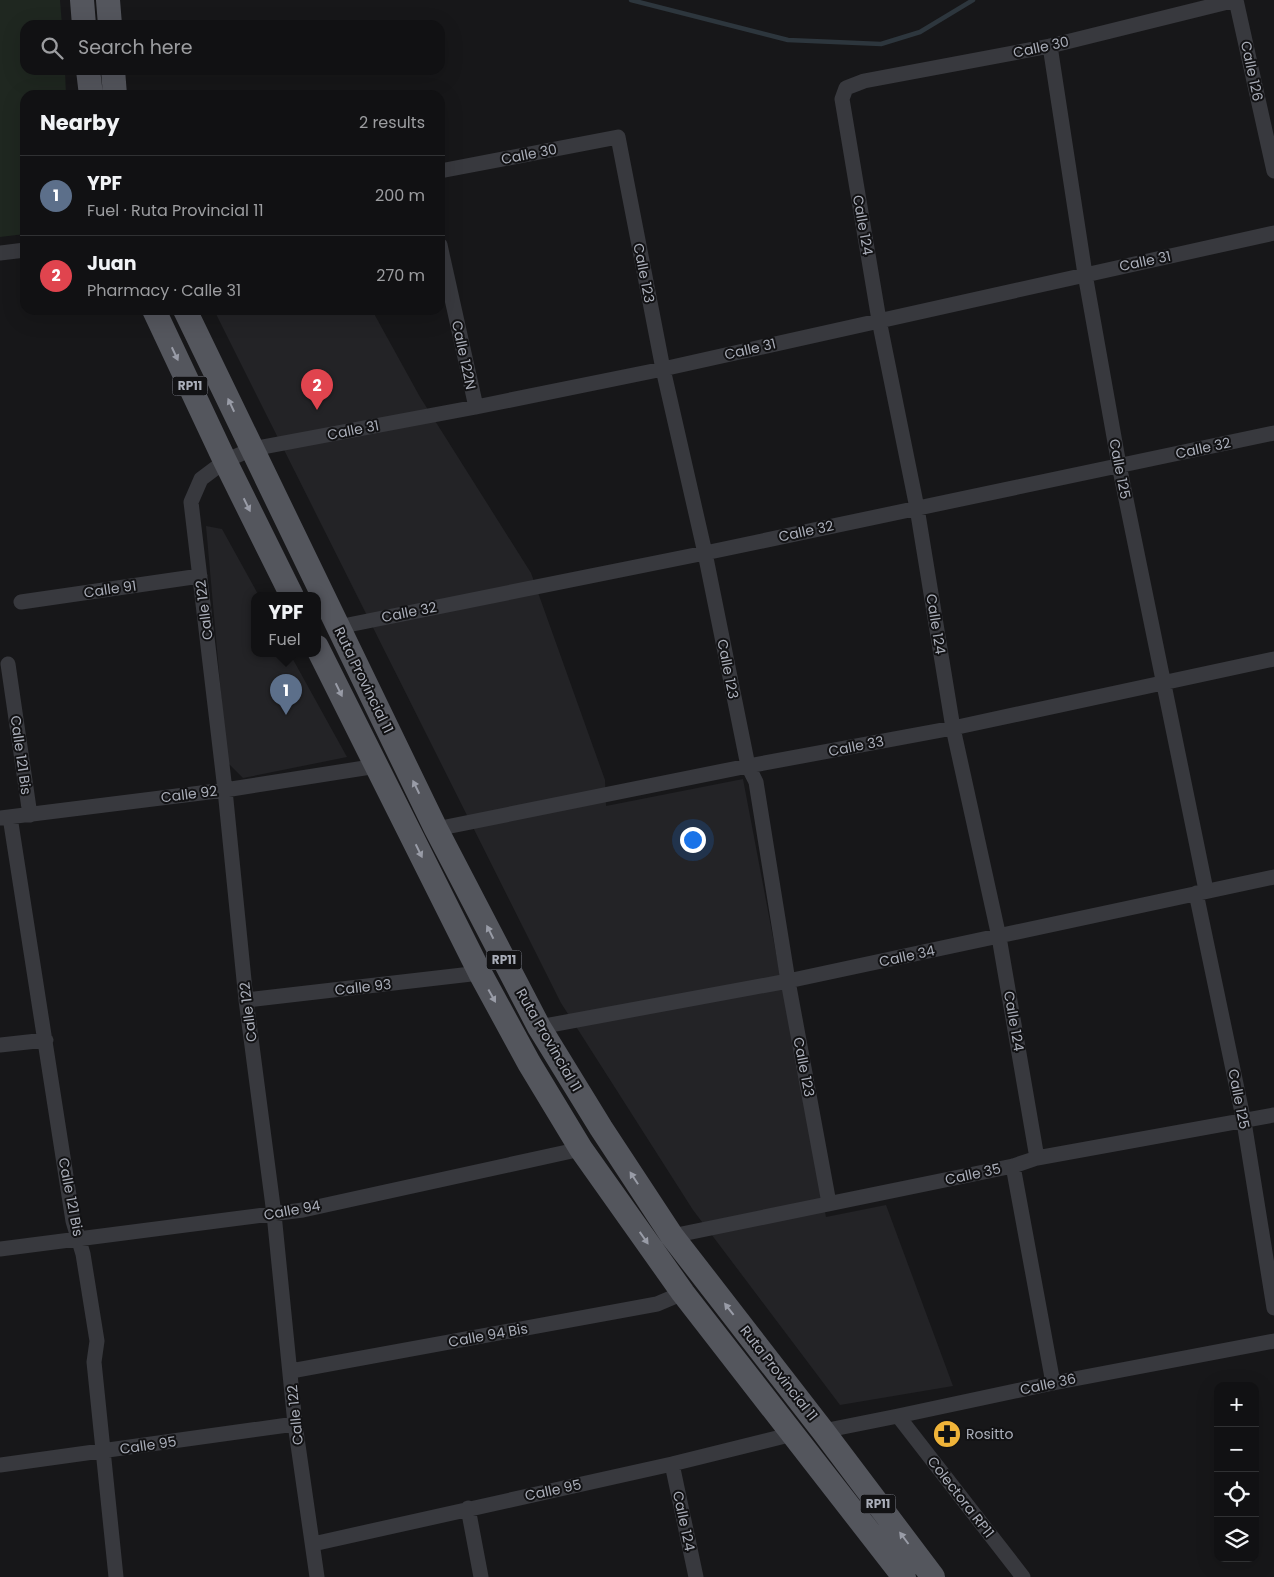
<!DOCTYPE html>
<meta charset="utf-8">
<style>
body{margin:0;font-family:Poppins,sans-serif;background:#1e1f21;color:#f1f3f6}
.controls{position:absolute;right:15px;bottom:15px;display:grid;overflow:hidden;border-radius:10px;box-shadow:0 5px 20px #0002}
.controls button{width:45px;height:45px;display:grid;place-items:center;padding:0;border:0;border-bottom:1px solid #303133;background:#111113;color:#f1f3f6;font:25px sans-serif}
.you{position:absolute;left:692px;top:839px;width:18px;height:18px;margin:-12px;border:4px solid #fff;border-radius:50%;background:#1a73e8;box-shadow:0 0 0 8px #1a73e833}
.badge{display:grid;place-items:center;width:32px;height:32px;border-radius:50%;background:#f0b439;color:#fff;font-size:16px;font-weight:700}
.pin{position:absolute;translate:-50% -41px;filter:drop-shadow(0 1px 2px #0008)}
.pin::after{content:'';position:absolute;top:26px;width:18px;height:15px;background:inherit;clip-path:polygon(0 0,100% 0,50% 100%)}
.popup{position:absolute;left:251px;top:592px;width:70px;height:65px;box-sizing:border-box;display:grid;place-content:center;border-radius:10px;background:#111113;filter:drop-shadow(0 1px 4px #0005);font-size:16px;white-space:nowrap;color:#9c9da0}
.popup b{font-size:19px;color:#f1f3f6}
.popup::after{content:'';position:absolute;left:50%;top:100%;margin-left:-10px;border:10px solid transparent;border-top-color:#111113}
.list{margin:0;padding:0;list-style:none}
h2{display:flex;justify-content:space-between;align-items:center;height:65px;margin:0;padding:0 20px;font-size:21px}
h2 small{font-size:16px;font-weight:400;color:#9c9da0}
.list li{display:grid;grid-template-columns:32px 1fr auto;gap:15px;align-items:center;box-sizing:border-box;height:80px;padding:0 20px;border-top:1px solid #303133}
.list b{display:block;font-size:19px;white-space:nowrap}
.list p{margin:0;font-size:16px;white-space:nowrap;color:#9c9da0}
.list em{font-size:16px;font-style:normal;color:#9c9da0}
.icon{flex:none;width:28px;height:28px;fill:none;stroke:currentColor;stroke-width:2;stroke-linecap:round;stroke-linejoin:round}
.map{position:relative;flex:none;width:1274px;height:1577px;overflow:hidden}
.search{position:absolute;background:#111113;box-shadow:0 5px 20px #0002;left:20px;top:20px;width:425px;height:55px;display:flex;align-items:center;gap:12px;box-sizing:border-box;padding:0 18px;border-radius:15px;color:#9c9da0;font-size:19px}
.panel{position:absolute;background:#111113;box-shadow:0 5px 20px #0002;left:20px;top:90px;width:425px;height:225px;border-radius:15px}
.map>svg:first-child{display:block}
.built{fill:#232326}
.green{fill:#1f2720}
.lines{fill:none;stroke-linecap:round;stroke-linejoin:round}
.stream{stroke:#2d363d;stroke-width:4.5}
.street{stroke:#38393e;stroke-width:15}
.primary{stroke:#54565d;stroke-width:24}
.oneway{fill:#999ca7}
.labels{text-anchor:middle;stroke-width:4;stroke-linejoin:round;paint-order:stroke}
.shield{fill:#121214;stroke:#7c7f88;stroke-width:1}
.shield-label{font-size:12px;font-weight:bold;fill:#aaaeb9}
.street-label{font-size:14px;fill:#aaaeb9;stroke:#121214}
.poi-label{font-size:14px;fill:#aaaeb9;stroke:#121214;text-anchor:start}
</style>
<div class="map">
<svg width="1274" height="1577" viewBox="0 0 1274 1577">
<rect width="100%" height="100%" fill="#171719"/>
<!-- built -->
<path class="built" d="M214,310H372L420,397L531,573L605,780L606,806L743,779L826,1217L886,1205L953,1386L840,1405L693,1210L561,1003Z
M206,526L222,529L259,596H255V654H290L347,757L243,778L227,762Z"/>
<!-- green -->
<path class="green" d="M0,0H60L62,25H25V70H65L66,95H25V234L0,237Z"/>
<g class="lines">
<!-- stream -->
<path class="stream" d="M631,0L788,40L881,44L920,32L973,0"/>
<!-- street -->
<path class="street" d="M1236,0L1274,171
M1050,46L1085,274L1119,465L1206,890
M440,171L618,137L663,369L705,553L748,766L756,782L788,981L829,1203
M440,245L476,407
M0,253L25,250
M21,602L200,576
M338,627L705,553L1274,433
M8,664L30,815
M10,817L73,1221L83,1254L97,1341L94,1362L116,1577
M0,818L225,790L377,766
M436,829L748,766L953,728L1274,659
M1196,893L1244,1122L1274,1308
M246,1000L480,973
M539,1027L788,981L1274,877
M0,1045L46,1040
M1037,1158L999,937L953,728L917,508L879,320L842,99L846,88L864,81L1050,46L1236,0
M1013,1166L1053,1383
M672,1236L1013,1166L1037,1158L1274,1115
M0,1249L303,1210L581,1149
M291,1371L657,1304L683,1293
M898,1416L1023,1577
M823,1431L898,1416L1053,1383L1274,1341
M672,1464L696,1577
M0,1465L295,1424
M468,1508L481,1577
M313,1544L672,1464L793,1434
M317,1577L295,1424L274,1214L246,1000L225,790L191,502L201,479L225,461L252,449L476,407L663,369L1274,233"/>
<!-- primary -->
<path class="primary" d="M82,0L84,25
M108,0L110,25
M88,70L91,95
M113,70L115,95
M154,310L225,461L292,596
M185,310L436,829L539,1027L601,1128L672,1236L823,1431L933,1577
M317,647L480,973L529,1063L581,1149L683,1293L904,1577"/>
</g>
<!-- one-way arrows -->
<defs><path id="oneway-solid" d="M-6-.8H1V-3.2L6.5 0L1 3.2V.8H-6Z" transform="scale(1.25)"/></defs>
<g class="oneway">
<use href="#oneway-solid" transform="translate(175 354) rotate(65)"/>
<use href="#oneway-solid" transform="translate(231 405) rotate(-115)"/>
<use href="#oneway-solid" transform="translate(247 505) rotate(64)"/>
<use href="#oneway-solid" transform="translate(339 690) rotate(64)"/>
<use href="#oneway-solid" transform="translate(416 787) rotate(-116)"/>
<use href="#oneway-solid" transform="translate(419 851) rotate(64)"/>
<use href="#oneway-solid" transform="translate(490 932) rotate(-117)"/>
<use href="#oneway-solid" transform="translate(492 996) rotate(61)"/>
<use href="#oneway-solid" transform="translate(634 1178) rotate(-123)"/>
<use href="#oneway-solid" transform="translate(644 1238) rotate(55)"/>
<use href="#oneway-solid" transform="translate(729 1309) rotate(-128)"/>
<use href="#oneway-solid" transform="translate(904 1538) rotate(-127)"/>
</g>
<!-- icons -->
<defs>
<symbol id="pharmacy-disc" viewBox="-11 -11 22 22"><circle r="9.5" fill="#f0b439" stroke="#121214"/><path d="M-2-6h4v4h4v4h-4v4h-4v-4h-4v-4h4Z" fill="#111"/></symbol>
</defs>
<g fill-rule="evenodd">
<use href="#pharmacy-disc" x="931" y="1418" width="32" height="32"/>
</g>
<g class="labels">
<!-- shield labels -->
<g class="shield">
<rect x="172.5" y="376.5" width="35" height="19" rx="4"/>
<rect x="486.5" y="950.5" width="35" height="19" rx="4"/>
<rect x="860.5" y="1494.5" width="35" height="19" rx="4"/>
</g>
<g class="shield-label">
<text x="190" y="390">RP11</text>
<text x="504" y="964">RP11</text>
<text x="878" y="1508">RP11</text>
</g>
<!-- street labels -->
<g class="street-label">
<text transform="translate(1041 47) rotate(-12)" y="5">Calle 30</text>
<text transform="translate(1252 71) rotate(78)" y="5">Calle 126</text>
<text transform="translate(529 154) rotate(-11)" y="5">Calle 30</text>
<text transform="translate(863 225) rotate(80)" y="5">Calle 124</text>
<text transform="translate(1145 261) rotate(-12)" y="5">Calle 31</text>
<text transform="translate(644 273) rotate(79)" y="5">Calle 123</text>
<text transform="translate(750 349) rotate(-13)" y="5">Calle 31</text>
<text transform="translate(464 355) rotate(78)" y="5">Calle 122N</text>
<text transform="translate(353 430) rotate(-11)" y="5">Calle 31</text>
<text transform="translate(1203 448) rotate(-12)" y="5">Calle 32</text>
<text transform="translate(1120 469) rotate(79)" y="5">Calle 125</text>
<text transform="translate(806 531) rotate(-12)" y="5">Calle 32</text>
<text transform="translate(110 589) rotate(-8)" y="5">Calle 91</text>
<text transform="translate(204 610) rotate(-97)" y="5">Calle 122</text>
<text transform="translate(409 612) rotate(-11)" y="5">Calle 32</text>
<text transform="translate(936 624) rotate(81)" y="5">Calle 124</text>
<text transform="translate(728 669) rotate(79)" y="5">Calle 123</text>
<text transform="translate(364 680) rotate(64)" y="5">Ruta Provincial 11</text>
<text transform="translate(856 746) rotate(-11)" y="5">Calle 33</text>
<text transform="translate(21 755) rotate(82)" y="5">Calle 121 Bis</text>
<text transform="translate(189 794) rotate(-7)" y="5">Calle 92</text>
<text transform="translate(907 956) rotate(-12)" y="5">Calle 34</text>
<text transform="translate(363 987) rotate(-6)" y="5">Calle 93</text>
<text transform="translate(248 1012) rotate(-97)" y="5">Calle 122</text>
<text transform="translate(1014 1021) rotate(80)" y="5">Calle 124</text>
<text transform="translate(549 1040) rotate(60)" y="5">Ruta Provincial 11</text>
<text transform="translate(804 1067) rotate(79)" y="5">Calle 123</text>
<text transform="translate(1239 1099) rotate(79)" y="5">Calle 125</text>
<text transform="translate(973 1174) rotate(-12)" y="5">Calle 35</text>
<text transform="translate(71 1197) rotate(79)" y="5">Calle 121 Bis</text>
<text transform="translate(292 1210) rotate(-10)" y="5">Calle 94</text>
<text transform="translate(488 1335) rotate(-10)" y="5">Calle 94 Bis</text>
<text transform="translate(779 1373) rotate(52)" y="5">Ruta Provincial 11</text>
<text transform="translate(1048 1384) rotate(-12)" y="5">Calle 36</text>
<text transform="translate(295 1415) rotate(-96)" y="5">Calle 122</text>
<text transform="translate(148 1445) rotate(-8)" y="5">Calle 95</text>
<text transform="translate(553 1490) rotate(-12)" y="5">Calle 95</text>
<text transform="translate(961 1497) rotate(52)" y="5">Colectora RP11</text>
<text transform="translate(684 1521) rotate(78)" y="5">Calle 124</text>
</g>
<!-- poi labels -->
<g class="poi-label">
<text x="966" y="1439">Rositto</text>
</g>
</g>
</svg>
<div class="controls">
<button>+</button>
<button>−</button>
<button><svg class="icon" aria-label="locate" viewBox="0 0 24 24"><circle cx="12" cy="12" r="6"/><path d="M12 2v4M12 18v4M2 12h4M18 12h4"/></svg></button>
<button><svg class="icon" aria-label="layers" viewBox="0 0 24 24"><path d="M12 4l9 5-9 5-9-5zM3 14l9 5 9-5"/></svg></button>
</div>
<div class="you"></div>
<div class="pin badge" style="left:286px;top:715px;background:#5c6f8a">1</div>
<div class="popup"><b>YPF</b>Fuel</div>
<div class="pin badge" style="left:317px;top:410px;background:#e0444e">2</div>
<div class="search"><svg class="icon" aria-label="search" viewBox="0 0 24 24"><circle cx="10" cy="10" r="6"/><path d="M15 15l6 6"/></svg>Search here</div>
<section class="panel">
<h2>Nearby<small>2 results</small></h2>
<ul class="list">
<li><span class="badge" style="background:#5c6f8a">1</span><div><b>YPF</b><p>Fuel · Ruta Provincial 11</p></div><em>200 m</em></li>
<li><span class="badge" style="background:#e0444e">2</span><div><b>Juan</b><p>Pharmacy · Calle 31</p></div><em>270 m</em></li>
</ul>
</section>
</div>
